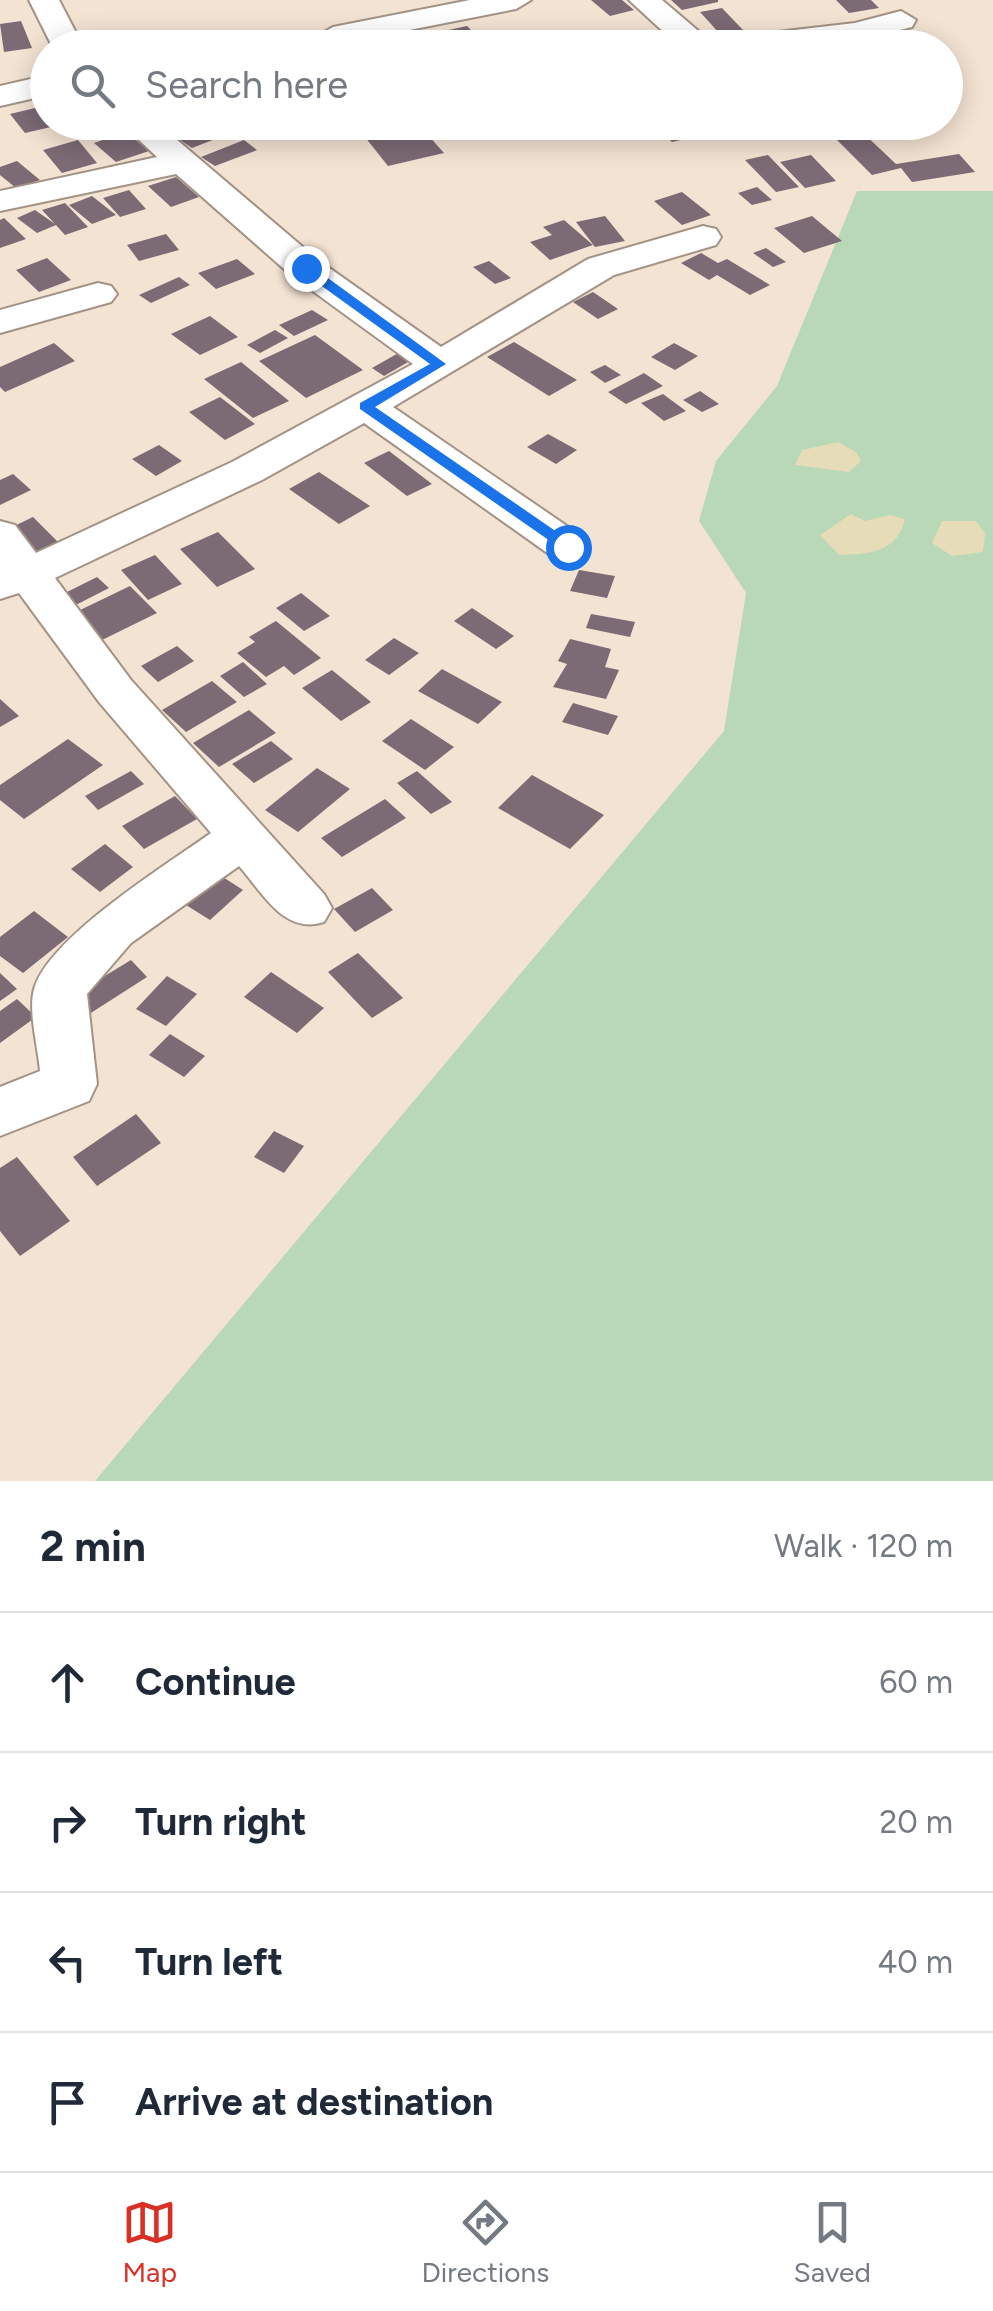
<!DOCTYPE html>
<meta charset="utf-8">
<style>
body{margin:0;font-family:Figtree,sans-serif;background:#f6f6f7;color:#1f2937}
.stop{position:absolute;width:30px;height:30px;margin:-22px;border:8px solid #1a73e8;border-radius:50%;background:#fff}
.stop.end{background:#1a73e8;border-color:#fff;box-shadow:0 2px 10px #0008}
.list{margin:0;padding:0;list-style:none}
h2{display:flex;justify-content:space-between;align-items:center;height:130px;margin:0;padding:0 40px;font-size:42px}
h2 small{font-size:32px;font-weight:400;color:#747a83}
.list li{display:grid;grid-template-columns:65px 1fr auto;gap:30px;align-items:center;box-sizing:border-box;height:140px;padding:0 40px;border-top:2px solid #e0e1e3}
.list b{display:block;font-size:38px;white-space:nowrap}
.list em{font-size:32px;font-style:normal;color:#747a83}
.icon{flex:none;width:55px;height:55px;fill:none;stroke:currentColor;stroke-width:2;stroke-linecap:round;stroke-linejoin:round}
.map{position:relative;flex:none;width:993px;height:1481px;overflow:hidden}
.search{position:absolute;background:#fff;box-shadow:0 5px 25px #0003;left:30px;right:30px;top:30px;height:110px;display:flex;align-items:center;gap:25px;box-sizing:border-box;padding:0 35px;border-radius:55px;color:#747a83;font-size:38px}
.sheet{height:690px;background:#fff}
nav{display:flex;justify-content:space-around;align-items:center;box-sizing:border-box;height:140px;border-top:2px solid #e0e1e3;background:#fff;font-size:28px;color:#747a83}
nav a{display:grid;justify-items:center;gap:5px}
nav .on{color:#d93025}
.map>svg:first-child{display:block}
.green{fill:#b8d8b7}
.sand{fill:#e6dcb7}
.building{fill:#7c6a74}
.lines{fill:none;stroke-linecap:round;stroke-linejoin:round}
.minor-casing{stroke:#a29385;stroke-width:4}
.minor{fill:#fff;fill-rule:evenodd}
.route{fill:#1a73e8}
</style>
<div class="map">
<svg width="993" height="1481" viewBox="0 0 993 1481">
<rect width="100%" height="100%" fill="#f3e3d3"/>
<!-- green -->
<path class="green" d="M857,191H993V1481H95L724,731L746,593L699,521L716,461L777,386Z"/>
<!-- sand -->
<path class="sand" d="M838,442L856,452L861,461L849,472L795,465L802,450Z
M851,514L865,521L890,515L905,519C897,553 869,554 839,555L820,535Z
M942,521H976L985,534L983,552L952,556L932,543Z"/>
<!-- building -->
<path class="building" d="M591,0H622L634,10L610,16Z
M671,0H718V2L682,10Z
M836,0H871L879,8L849,13Z
M722,8L743,30L720,34L700,12Z
M21,21L32,48L4,52L0,24Z
M467,26L486,45L455,48L439,32Z
M35,108L51,127L25,133L10,114Z
M153,122H259L192,148Z
M682,122H722L728,129L672,142L658,128Z
M419,125L444,153L388,166L365,137Z
M861,131L896,164L959,154L975,172L912,182L901,168L872,175L834,137Z
M126,132L149,151L116,162L94,143Z
M78,140L97,163L62,173L43,150Z
M244,140L257,150L215,166L201,157Z
M768,155L799,187L776,192L745,160Z
M811,155L836,181L805,188L780,162Z
M17,161L40,180L16,188L0,175V167Z
M176,177L199,197L171,207L148,186Z
M757,187L772,200L752,205L738,193Z
M129,190L146,209L120,217L103,198Z
M682,192L711,215L682,225L654,201Z
M92,196L116,215L92,224L69,205Z
M65,203L88,227L65,235L56,225L37,233L17,218L35,210L55,224L42,210Z
M605,216L625,241L595,247L576,222Z
M812,216L842,241L804,253L774,228Z
M4,218L26,239L0,248V220Z
M564,220L593,245L550,260L530,242L552,235L543,227Z
M166,234L179,250L139,261L127,245Z
M766,248L786,262L773,267L753,253Z
M701,253L718,263L727,259L770,285L750,295L717,275L709,280L681,263Z
M47,258L71,280L39,292L16,270Z
M237,259L255,274L216,289L198,273Z
M489,261L511,278L495,284L473,267Z
M179,277L190,285L151,303L139,295Z
M593,292L618,309L598,319L573,302Z
M312,310L328,320L294,336L279,325Z
M210,316L238,337L200,355L171,334Z
M275,330L288,338L260,353L247,345Z
M315,335L363,370L306,398L259,361Z
M514,342L577,380L549,396L487,357Z
M54,343L75,361L5,392L0,387V367Z
M674,343L698,356L675,370L651,357Z
M402,351L415,358L384,376L372,368Z
M241,362L289,401L253,418L204,379Z
M605,365L621,375L605,383L590,372Z
M644,373L663,386L626,404L608,392Z
M700,391L719,404L702,412L683,400Z
M663,394L686,411L664,421L641,403Z
M220,397L255,424L225,440L189,412Z
M548,434L577,450L556,464L527,447Z
M159,445L182,461L156,476L132,459Z
M389,451L432,484L407,496L364,463Z
M319,472L370,506L339,524L289,489Z
M13,474L31,490L0,505V480Z
M33,517L60,544L33,556L6,530Z
M218,532L255,569L217,587L180,549Z
M155,555L182,584L148,600L121,570Z
M579,570L615,576L607,598L570,591Z
M97,577L109,588L66,610L55,598Z
M130,586L157,613L100,641L74,613Z
M301,593L330,616L304,631L276,608Z
M472,608L514,636L496,649L454,621Z
M591,614L635,622L630,637L586,628Z
M276,621L321,658L294,675L284,666L266,677L237,653L255,642L249,637Z
M394,638L419,653L389,675L365,660Z
M570,639L611,649L605,667L619,670L606,699L553,687L567,664L558,661Z
M177,646L194,661L158,682L141,666Z
M243,662L267,684L244,697L220,676Z
M442,669L502,702L478,724L418,691Z
M332,670L371,702L341,721L302,688Z
M212,681L237,702L186,732L162,710Z
M0,699L19,716L0,727Z
M573,703L618,716L608,735L562,722Z
M249,710L276,733L219,767L193,743Z
M411,719L454,747L425,770L382,741Z
M68,739L103,765L24,819L0,800V785Z
M271,741L293,759L254,783L232,764Z
M317,768L350,789L298,832L265,810Z
M131,771L144,784L98,810L85,796Z
M417,771L452,802L431,814L397,783Z
M532,775L604,815L570,849L498,808Z
M175,796L197,819L144,849L122,826Z
M385,799L406,818L342,857L321,838Z
M105,844L133,867L100,892L71,869Z
M212,870L243,890L210,920L178,900Z
M372,888L393,910L355,932L334,909Z
M34,911L68,937L23,973L0,956V937Z
M358,953L403,998L372,1018L328,972Z
M131,960L147,977L83,1018L67,999Z
M271,972L324,1008L297,1033L244,997Z
M0,973L17,989L0,1001Z
M167,976L197,994L166,1026L136,1009Z
M17,999L36,1017L0,1043V1011Z
M170,1034L205,1056L184,1077L149,1055Z
M136,1114L161,1143L97,1186L73,1157Z
M274,1131L304,1146L284,1173L254,1157Z
M17,1157L70,1221L20,1256L0,1231V1168Z"/>
<g class="lines">
<defs>
<path id="minor" d="M29,0H59L84,48H53Z
M470,0H531L516,9L333,45L317,36L333,27Z
M629,0H662L709,40L855,23L901,11L916,20L912,27C834,48 760,48 681,48Z
M48,75V95L0,106V86Z
M120,122H156L318,260L441,347L588,259L703,226L716,229L721,237L716,245L614,275L393,407L583,537L589,547L583,557L568,561L553,557L364,423L262,480L55,578L131,680L324,894L332,908L324,922C284,935 263,893 239,866L131,943L87,994L97,1084L89,1101L0,1136V1087L40,1071C38,1047 27,1008 35,986C53,935 166,865 211,833L99,702L19,593L0,599V521L15,525L36,553L232,462L413,364L292,276L176,174L0,211V191L157,157Z
M98,283L111,286L117,294L111,302L0,333V310Z"/>
</defs>
<!-- minor casing -->
<use href="#minor" class="minor-casing"/>
<!-- minor -->
<use href="#minor" class="minor"/>
</g>
<!-- route -->
<path class="route" d="M301,265H310L446,364L375,407L573,543V550H563L360,409V403L430,364L301,271Z"/>
</svg>
<div class="stop" style="left:568px;top:547px"></div>
<div class="stop end" style="left:306px;top:268px"></div>
<div class="search"><svg class="icon" aria-label="search" viewBox="0 0 24 24"><circle cx="10" cy="10" r="6"/><path d="M15 15l6 6"/></svg>Search here</div>
</div>
<section class="sheet">
<h2>2 min<small>Walk · 120 m</small></h2>
<ul class="list">
<li><svg class="icon" aria-label="ahead" viewBox="0 0 24 24"><path d="M12 20V5M6 11l6-6 6 6"/></svg><div><b>Continue</b></div><em>60 m</em></li>
<li><svg class="icon" aria-label="right" viewBox="0 0 24 24"><path d="M7 20v-9h11M14 6l5 5-5 5"/></svg><div><b>Turn right</b></div><em>20 m</em></li>
<li><svg class="icon" aria-label="left" viewBox="0 0 24 24"><path d="M17 20v-9H6M10 6l-5 5 5 5"/></svg><div><b>Turn left</b></div><em>40 m</em></li>
<li><svg class="icon" aria-label="arrive" viewBox="0 0 24 24"><path d="M6 21V4h12l-3 4 3 4H6"/></svg><div><b>Arrive at destination</b></div></li>
</ul>
</section>
<nav>
<a class="on"><svg class="icon" aria-label="map" viewBox="0 0 24 24"><path d="M3 6l6-2 6 2 6-2v14l-6 2-6-2-6 2zM9 4v14M15 6v14"/></svg>Map</a>
<a><svg class="icon" aria-label="directions" viewBox="0 0 24 24"><path d="M12 3l9 9-9 9-9-9zM9 14v-3h6M13 9l2 2-2 2"/></svg>Directions</a>
<a><svg class="icon" aria-label="saved" viewBox="0 0 24 24"><path d="M7 4h10v16l-5-4-5 4z"/></svg>Saved</a>
</nav>
